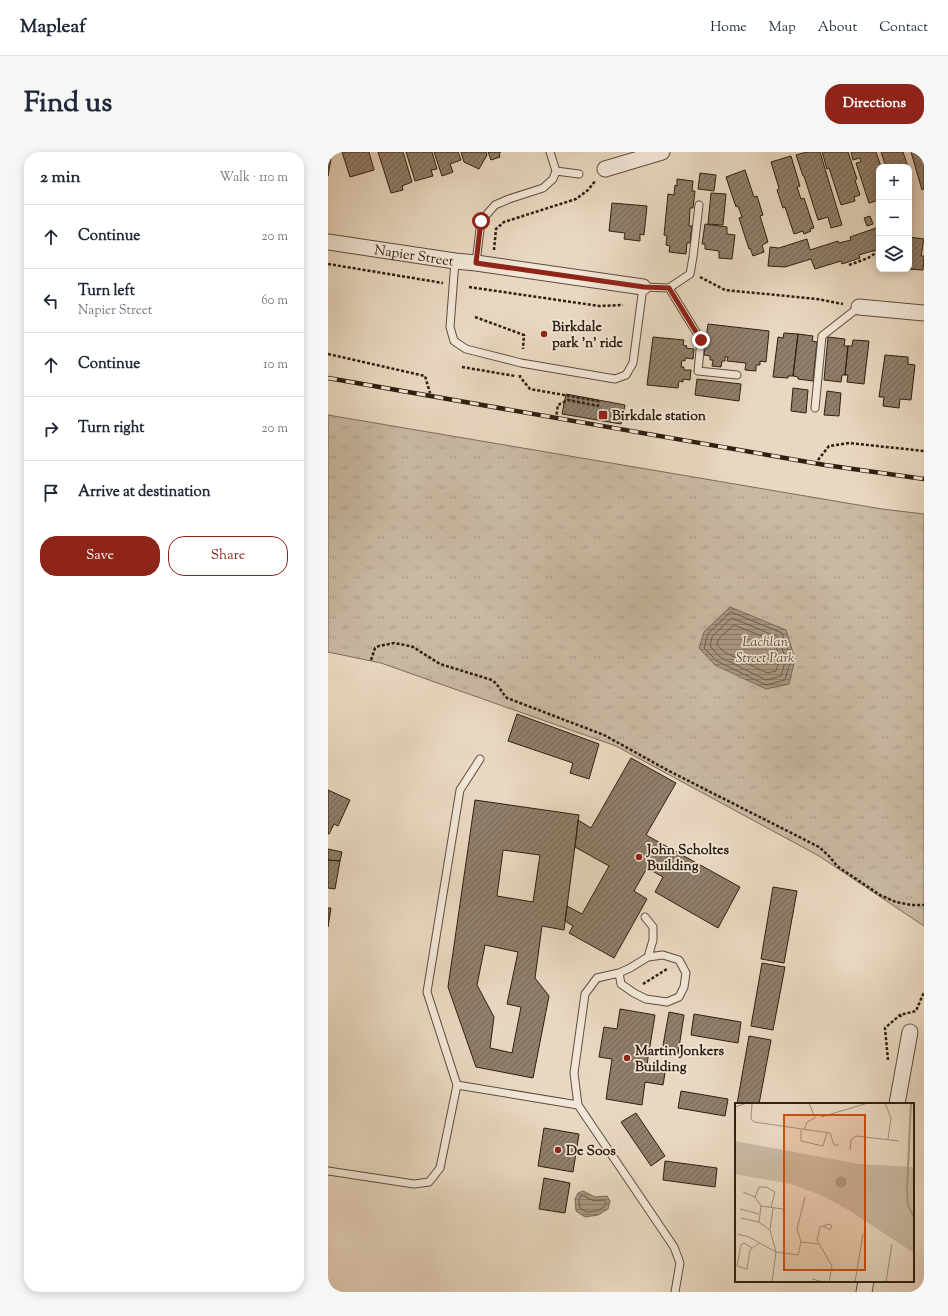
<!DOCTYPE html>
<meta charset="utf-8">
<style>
body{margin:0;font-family:"Sorts Mill Goudy",serif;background:#f6f6f7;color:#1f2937}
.controls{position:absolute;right:12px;top:12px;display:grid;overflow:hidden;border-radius:8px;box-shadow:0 2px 10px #0003}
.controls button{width:36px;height:36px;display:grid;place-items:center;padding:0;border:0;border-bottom:1px solid #e0e1e3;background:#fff;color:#1f2937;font:20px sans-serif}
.stop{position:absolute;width:12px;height:12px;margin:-9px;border:3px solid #8f2418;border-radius:50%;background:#fff}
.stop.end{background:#8f2418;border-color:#fff;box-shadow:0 1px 4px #0008}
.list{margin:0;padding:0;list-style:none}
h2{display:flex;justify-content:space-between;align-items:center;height:52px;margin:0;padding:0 16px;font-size:17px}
h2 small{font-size:13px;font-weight:400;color:#747a83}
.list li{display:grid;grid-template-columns:26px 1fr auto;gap:12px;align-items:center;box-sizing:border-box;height:64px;padding:0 16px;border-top:1px solid #e0e1e3}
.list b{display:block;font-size:15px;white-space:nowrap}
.list p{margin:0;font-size:13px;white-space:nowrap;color:#747a83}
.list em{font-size:13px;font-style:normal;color:#747a83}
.actions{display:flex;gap:8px;padding:12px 16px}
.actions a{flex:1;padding:9px 0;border:1px solid #8f2418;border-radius:16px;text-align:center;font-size:14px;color:#8f2418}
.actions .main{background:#8f2418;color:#fff}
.icon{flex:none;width:22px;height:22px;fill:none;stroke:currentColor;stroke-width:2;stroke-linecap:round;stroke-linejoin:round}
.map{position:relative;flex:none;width:596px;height:1140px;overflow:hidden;border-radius:16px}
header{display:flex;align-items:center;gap:24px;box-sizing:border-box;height:56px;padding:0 20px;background:#fff;border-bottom:1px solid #e0e1e3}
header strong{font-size:19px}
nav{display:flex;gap:22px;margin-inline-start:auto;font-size:14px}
.intro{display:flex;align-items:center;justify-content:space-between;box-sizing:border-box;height:96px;padding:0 24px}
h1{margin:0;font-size:28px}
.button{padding:10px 18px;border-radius:16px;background:#8f2418;color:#fff;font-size:14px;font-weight:700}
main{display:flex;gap:24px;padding:0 24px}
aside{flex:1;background:#fff;border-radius:16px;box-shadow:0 2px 10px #0003}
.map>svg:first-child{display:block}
.grass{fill:url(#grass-tufts);stroke:#7c6c59}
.water{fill:url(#water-rules);stroke:#796855}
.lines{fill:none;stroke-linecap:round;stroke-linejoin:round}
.shore{stroke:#6c5c4a;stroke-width:1}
.building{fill:url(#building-hatch);stroke:#2f1f0f;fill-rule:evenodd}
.lane-casing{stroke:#5e4d3c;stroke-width:9}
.street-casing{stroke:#5e4d3c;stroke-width:17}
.path{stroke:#2f1f0f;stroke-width:2.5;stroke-dasharray:3 2;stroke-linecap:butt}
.lane{stroke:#f1e6d7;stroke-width:7}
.street{stroke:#f1e6d7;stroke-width:15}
.rail-casing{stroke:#2f1f0f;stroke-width:4.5}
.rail{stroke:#f1e6d7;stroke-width:3;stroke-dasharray:9;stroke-linecap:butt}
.route{stroke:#8f2418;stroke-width:5}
.poi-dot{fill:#8f2418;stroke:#f1e6d7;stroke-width:1.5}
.labels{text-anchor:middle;stroke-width:3.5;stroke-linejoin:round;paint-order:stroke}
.street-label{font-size:14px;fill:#2f1f0f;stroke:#f1e6d7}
.poi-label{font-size:14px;font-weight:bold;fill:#2f1f0f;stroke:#f1e6d7;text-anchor:start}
.park-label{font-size:14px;font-style:italic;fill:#5d4d3b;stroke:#f1e6d7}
.inset-river{fill:none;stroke:#aa9984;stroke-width:2}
.inset-road{fill:none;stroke:#9f8e7a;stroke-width:1}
.view{fill:#cc500c;fill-opacity:0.15;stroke:#cc500c;stroke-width:2}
.inset-edge{fill:none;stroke:#2f1f0f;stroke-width:2}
</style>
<header>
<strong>Mapleaf</strong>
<nav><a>Home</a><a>Map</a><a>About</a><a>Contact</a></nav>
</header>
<div class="intro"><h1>Find us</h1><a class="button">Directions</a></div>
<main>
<aside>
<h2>2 min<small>Walk · 110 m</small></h2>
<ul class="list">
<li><svg class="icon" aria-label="ahead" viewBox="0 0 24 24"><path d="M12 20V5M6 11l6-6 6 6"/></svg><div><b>Continue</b></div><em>20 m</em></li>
<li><svg class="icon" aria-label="left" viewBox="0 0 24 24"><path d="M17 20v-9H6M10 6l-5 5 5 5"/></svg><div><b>Turn left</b><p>Napier Street</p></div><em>60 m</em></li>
<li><svg class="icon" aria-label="ahead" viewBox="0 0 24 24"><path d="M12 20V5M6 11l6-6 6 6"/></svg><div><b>Continue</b></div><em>10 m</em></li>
<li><svg class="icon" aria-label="right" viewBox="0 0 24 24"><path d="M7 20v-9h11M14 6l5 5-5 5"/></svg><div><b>Turn right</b></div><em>20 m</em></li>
<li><svg class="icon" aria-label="arrive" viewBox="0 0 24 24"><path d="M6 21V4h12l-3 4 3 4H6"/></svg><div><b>Arrive at destination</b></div></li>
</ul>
<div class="actions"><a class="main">Save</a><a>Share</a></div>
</aside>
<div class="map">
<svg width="596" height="1140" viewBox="0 0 596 1140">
<defs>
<pattern id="grass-tufts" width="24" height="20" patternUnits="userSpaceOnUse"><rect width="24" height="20" fill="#c9b9a3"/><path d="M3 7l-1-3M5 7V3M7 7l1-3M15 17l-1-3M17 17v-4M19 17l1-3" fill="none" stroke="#ad9f8b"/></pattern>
<pattern id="water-rules" width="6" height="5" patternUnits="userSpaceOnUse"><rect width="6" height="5" fill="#aa9984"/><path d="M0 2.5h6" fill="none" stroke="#8b7c6a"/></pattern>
<pattern id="building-hatch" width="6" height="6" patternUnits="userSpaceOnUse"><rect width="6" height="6" fill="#907f6c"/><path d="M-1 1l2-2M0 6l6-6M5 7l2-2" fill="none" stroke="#766757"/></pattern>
</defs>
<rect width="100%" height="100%" fill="#e9d8c1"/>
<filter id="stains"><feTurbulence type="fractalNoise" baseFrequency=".005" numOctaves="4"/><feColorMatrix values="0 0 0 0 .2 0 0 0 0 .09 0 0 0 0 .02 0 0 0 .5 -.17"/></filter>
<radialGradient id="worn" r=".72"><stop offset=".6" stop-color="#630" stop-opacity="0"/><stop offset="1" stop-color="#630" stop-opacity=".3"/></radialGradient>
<!-- grass -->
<path class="grass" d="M0,263L554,357L596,362V774L491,704L288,594L53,511L0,500Z"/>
<!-- water -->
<path class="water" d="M402,455L458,478L467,507L461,532L438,537L387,513L371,496L376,480Z
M255,1039L267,1045L279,1044L282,1049L280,1057L270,1063L257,1065L248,1059L247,1047L250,1041Z"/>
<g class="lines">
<!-- shore -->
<path class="shore" d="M403,460L454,481L463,507L457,528L438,533L389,509L376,496L380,482Z
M404,466L450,485L458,507L453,524L438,528L392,505L382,494L384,485Z
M406,473L446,489L452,507L448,519L439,521L396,500L389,493L390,488Z
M253,1044H256L266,1049L276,1048L278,1050L277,1054L269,1059L258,1060L252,1056L251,1048Z"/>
</g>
<!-- building -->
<path class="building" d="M14,0H41L46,18L22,25Z
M50,0H75L84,30L74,34L75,38L63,41Z
M78,0H104L109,17L103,18L105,24L87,29Z
M106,0H130L133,8L122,12L125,20L114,24Z
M133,0H158L159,3L151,17L136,10Z
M160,0H173L171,1L172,5L163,8Z
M479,0H492L514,73L503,76L500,65L490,68L476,24H475L468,3Z
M494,0H520L529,27L527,28L532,43L526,45L527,49L513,53L501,16L499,17Z
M523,0H548L553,15H551V48L541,51L528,11L533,10L532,6L525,8Z
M553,0H575L580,15H558Z
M583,0H596V37L594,38Z
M463,4L472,34L469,35L473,47L476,46L486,76L482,77L483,79L476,82L475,79L466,82L457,55L455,56L449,38L451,36L443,10Z
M0,6L3,7L0,24Z
M417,18L426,45L429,44L435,63L432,64L440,90L434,93L436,100L425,104L422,96L421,97L411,66L414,65L410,54L408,55L398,25Z
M372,21L388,23L386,39L370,37Z
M349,27L365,29L364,39H367L365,56H362L361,74H364L362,91H359L358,102L341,100L342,94L338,93L339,84L336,83L340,42L346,43L347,33L349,34Z
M383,41L398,42L395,73L380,72Z
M284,51L319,54L316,83L312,82V89L296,87L297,81L281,79Z
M542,64L545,72L539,74L536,66Z
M377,72L399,75V82L407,83L404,107L391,106V99L377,97V92H374Z
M551,75V97L531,103L532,106L514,112L513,109L487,117L483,107L457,115L440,114L442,95L451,96L479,87L482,98L510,89L511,91L523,88L522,85Z
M581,85L596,87L593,104H596L595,118L579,117H581Z
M380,172L441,179L438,210L432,209V213H428V219L417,218L418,211L399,209L400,205H397V209H394L393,215L384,214L385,208H382V204L376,203Z
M456,181L470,182L465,224H460V226L445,225L450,185L455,186Z
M470,182L485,184L484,189L489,190L485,229L470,227V225L465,224Z
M325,185L356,188L355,193L359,194L358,196L366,197L365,207L357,206V209L354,208L353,215H356V218H363L362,228L355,227V230L351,229L350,236L319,233Z
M500,185L517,187L516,194H520L517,223H514L513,230L496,228Z
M525,188L541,189L536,232L519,230L520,223H517L520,194H524Z
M557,203L580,205V212L587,213L583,248L572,247L571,256L555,254L556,245H551Z
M369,227L413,232L411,249L367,243Z
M465,236L480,238L478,261L463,259Z
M499,239L513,241L511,264L496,263Z
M238,242L297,253L293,272L234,262Z
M189,562L271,592L261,627L242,621L245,611L180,589Z
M303,606L348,631L318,683L412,735L390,776L327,740L335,725L319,716L306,739L319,747L286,806L241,781L245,774L237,769L239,754L254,762L281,714L247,695L250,668L263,676Z
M0,638L22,648L10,674L6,672L1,682H0Z
M147,648L251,663L236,778L214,774L207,826L221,844L205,926L148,915L120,835ZM175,698L212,703L205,750L169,744ZM157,793L190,800L179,852L193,855L184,901L162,896L166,865L149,833Z
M0,697L14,700L12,709L0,708Z
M0,708L12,709L7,737L0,736Z
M445,735L469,739L456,811L433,807Z
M0,756H3L0,775Z
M434,811L457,815L445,878L423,874Z
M292,857L327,863L319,912L338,915L335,933L317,930L314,953L278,947L284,907L271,905L276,875L289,877Z
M341,860L356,863L350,902L334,899Z
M366,862L413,870L410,891L363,883Z
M421,884L443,888L431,952H409Z
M353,939L400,947L397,964L350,956Z
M308,961L337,1004L323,1014L293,970Z
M216,976L251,982L245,1020L210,1014Z
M337,1009L389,1016L387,1035L335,1028Z
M216,1026L242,1031L237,1061L211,1057Z"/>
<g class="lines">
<defs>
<path id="lane" d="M228,19L251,22
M127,109L122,175L126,189L138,197L193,211L287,227L298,223L305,211L315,135L341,136L373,188L370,219L409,223
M148,111L153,69L167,53L181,47L215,36L225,27L228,19L222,0
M341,136L362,122L365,105L371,53
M487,256L494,184L531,155
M317,765L325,775V788L320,805
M291,821L293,832L306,841L318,847L339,850L351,845L356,835L358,821L351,808L335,803L320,805L302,816L291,821L269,826L257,842L246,921L250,953L346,1095L352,1111L347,1140
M129,933L250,953
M0,1019L86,1032L101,1030L112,1016L129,933L99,840L132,638L152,607"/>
<g id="street">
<path d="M277,17L334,0"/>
<path id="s1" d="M0,90L127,109L148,111L315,135"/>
<path d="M531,155L596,161"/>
<path d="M569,952L582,880"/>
<path d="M536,1140L538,1129"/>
</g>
</defs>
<!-- lane casing -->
<use href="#lane" class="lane-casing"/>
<!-- street casing -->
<use href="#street" class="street-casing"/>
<!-- path -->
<path class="path" d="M166,98L168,77L176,70L248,47L260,38L268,28
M0,112L115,131
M521,113L540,106L546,102V99
M372,125L397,138L489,147L515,152
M141,135L271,154L295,153
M147,165L196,183L195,197
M0,202L97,224L102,241
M134,215L187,224
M192,223V225L202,237L270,249V254L240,248L230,253L228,266
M490,308L501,294L521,291L596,299
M43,508L47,496L51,494L66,491L77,493L85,495L112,512L164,528C171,533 173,540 179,546L276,583L341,619L491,695L501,704L509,714L552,743L568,750L583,753H596
M315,832L339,817
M573,865L572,863L588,859L596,840
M560,908L557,876L572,863"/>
<!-- lane -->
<use href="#lane" class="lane"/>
<!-- street -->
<use href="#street" class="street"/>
<defs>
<path id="rail" d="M0,226L497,313L596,327"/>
</defs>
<!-- rail casing -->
<use href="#rail" class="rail-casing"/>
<!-- rail -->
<use href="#rail" class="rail"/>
</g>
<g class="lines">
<!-- route -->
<path class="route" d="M153,69L148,111L316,135L341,136L373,188"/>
</g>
<!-- markers -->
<g class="poi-dot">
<circle cx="216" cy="182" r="4"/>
<rect x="270" y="258" width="10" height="10" rx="2"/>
<circle cx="311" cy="705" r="4"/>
<circle cx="299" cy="906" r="4"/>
<circle cx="230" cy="998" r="4"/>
</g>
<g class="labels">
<!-- street labels -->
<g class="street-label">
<text dy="5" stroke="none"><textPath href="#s1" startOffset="87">Napier Street</textPath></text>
</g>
<!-- poi labels -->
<g class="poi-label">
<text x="224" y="179">Birkdale<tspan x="224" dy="16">park 'n' ride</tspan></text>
<text x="284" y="268">Birkdale station</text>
<text x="319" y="702">John Scholtes<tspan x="319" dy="16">Building</tspan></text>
<text x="307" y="903">Martin Jonkers<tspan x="307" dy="16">Building</tspan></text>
<text x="238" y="1003">De Soos</text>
</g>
<!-- park labels -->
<g class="park-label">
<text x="437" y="494">Lachlan<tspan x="437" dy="16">Street Park</tspan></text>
</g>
</g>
<!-- overview -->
<g transform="translate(407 951)">
<rect width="179" height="179" fill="#e9d8c1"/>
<path d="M0,38L124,61L179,64V150L115,108L88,93L56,81L0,71Z" fill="#c9b9a3"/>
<path d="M100.5 79a5.5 5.5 0 1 1 11 0a5.5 5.5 0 1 1-11 0Z" fill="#aa9984"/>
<path class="inset-river" d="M176,0L172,88L173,102L179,114"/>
<path class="inset-road" d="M17,0L16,16L19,19L95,30L99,42H104M150,0L156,15L153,36M0,4L12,0M86,14L133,0M66,27V38L88,43L92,30M69,27L72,19L80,15L74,0M115,47L116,37L121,33L164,38M8,89L20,94M26,103L24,119L35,127L41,149L37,179M36,104L40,89L31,84H24L20,94L26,103L48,106M5,106L24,111M6,115L24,119M88,123L95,127L97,123L94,121L85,124L82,137L97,163L94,179M35,126L38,105M2,131L14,134L41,149L63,152L66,139L62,126L70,94M66,139L83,141M17,145L9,140L6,142L2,163L12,166L15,147L24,140M77,176L89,179M120,179L128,131M151,179L157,141"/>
<path class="view" d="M49,12H130V167H49Z"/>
<rect width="179" height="179" class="inset-edge"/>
</g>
<rect width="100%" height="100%" filter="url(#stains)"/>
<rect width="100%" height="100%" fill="url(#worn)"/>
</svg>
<div class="controls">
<button>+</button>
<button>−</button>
<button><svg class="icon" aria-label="layers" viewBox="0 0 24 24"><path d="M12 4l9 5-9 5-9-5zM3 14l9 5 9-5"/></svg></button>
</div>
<div class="stop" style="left:153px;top:69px"></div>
<div class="stop end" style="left:373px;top:188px"></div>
</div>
</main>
